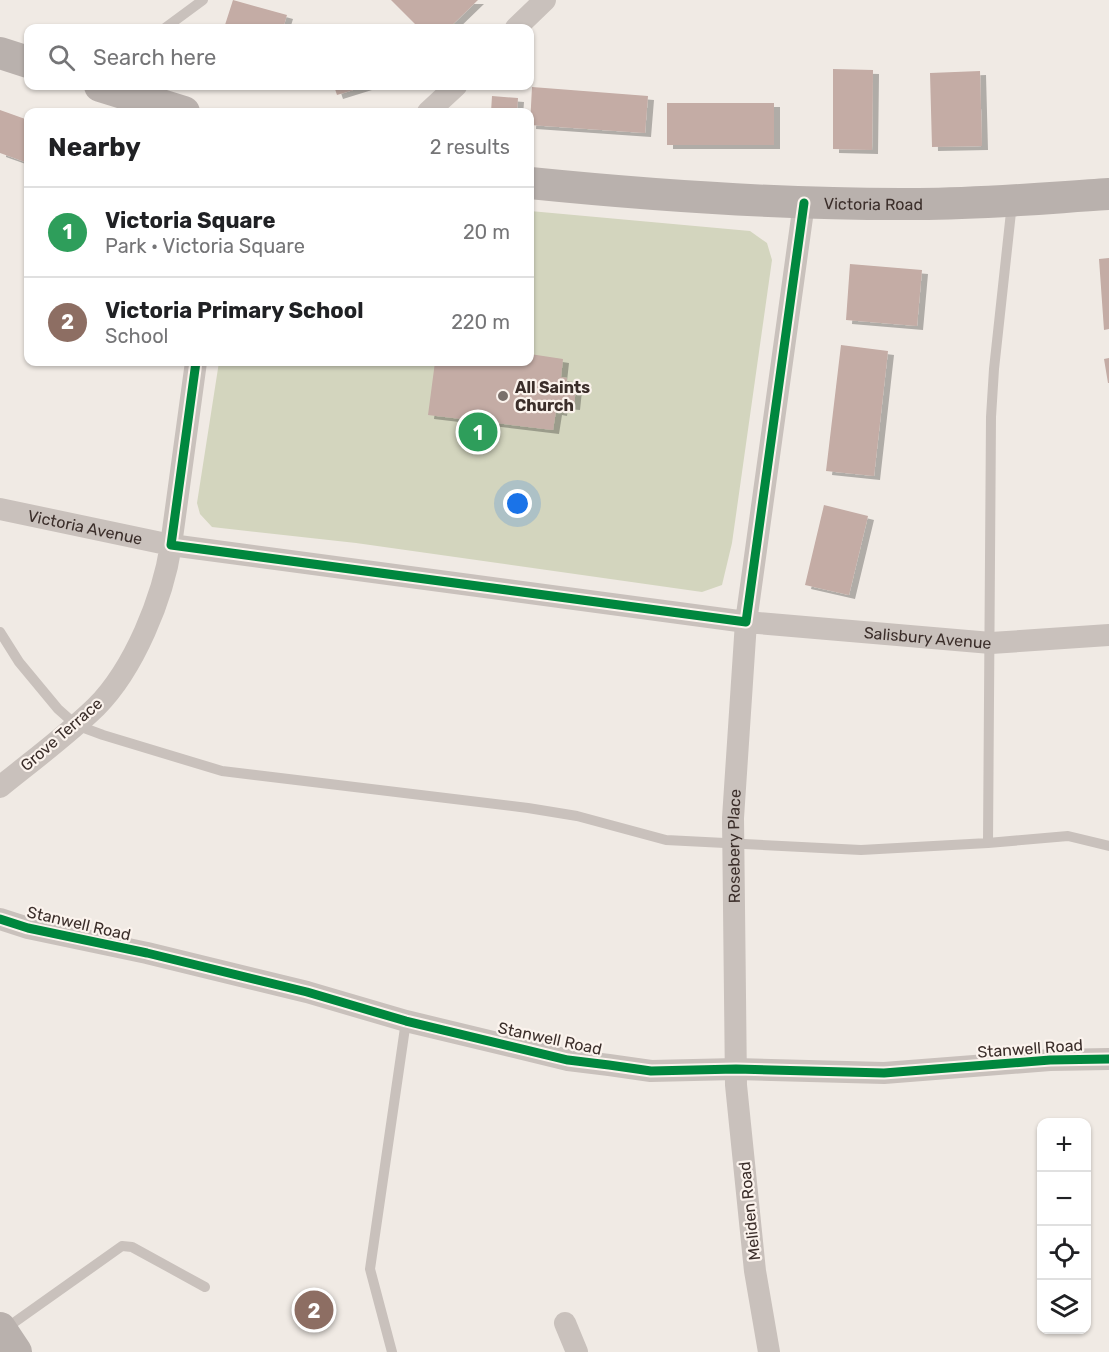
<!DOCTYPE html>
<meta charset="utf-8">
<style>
body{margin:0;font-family:Rubik,sans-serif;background:#f6f6f6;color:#202124}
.controls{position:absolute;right:18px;bottom:18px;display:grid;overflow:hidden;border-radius:12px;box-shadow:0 2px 4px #0004}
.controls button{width:54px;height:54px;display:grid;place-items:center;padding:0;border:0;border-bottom:2px solid #e0e0e0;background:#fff;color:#202124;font:30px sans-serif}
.you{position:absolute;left:518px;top:504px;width:21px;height:21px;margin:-15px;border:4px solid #fff;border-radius:50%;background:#1a73e8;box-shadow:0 0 0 9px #1a73e833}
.badge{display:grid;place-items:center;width:39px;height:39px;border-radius:50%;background:#7a706b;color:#fff;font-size:20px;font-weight:700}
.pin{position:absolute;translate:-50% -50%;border:3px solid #fff;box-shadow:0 2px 6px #0006}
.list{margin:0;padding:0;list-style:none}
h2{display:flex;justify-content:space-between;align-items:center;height:78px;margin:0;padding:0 24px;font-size:26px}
h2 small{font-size:20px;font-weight:400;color:#757577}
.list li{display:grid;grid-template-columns:39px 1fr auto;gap:18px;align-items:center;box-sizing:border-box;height:90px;padding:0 24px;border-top:2px solid #e0e0e0}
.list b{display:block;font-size:22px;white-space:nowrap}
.list p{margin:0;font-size:20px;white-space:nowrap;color:#757577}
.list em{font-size:20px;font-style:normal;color:#757577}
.icon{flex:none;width:33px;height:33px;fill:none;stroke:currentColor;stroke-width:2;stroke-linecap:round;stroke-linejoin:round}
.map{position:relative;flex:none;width:1109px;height:1352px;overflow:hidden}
.search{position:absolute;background:#fff;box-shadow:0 2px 4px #0004;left:24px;top:24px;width:510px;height:66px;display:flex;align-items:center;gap:15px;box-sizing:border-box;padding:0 21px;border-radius:12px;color:#757577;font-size:22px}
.panel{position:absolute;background:#fff;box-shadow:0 2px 4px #0004;left:24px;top:108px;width:510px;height:258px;border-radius:12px}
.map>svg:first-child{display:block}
.green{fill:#d3d5be}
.building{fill:#c4aca5;filter:url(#shadow)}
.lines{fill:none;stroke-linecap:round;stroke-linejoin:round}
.lane{stroke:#c9c1bc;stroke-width:10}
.street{stroke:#c9c1bc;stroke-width:22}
.secondary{stroke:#b9b1ad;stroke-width:32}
.cycleway-casing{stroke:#fbf3ed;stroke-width:13}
.cycleway{stroke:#00873e;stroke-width:9}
.poi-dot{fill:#7a706b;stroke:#fbf3ed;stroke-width:2}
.labels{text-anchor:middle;stroke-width:4.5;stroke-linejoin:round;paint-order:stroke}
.street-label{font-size:16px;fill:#3b2e2a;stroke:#fbf3ed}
.poi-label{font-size:16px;font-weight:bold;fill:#3b2e2a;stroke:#fbf3ed;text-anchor:start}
</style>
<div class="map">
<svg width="1109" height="1352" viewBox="0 0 1109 1352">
<defs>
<filter id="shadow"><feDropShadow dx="6" dy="4" stdDeviation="0" flood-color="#0004"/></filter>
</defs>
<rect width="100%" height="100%" fill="#f0eae4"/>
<!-- green -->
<path class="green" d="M530,211L750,231L767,243L772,260L732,543L722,585L702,592L356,543L212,527L200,514L197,503L219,362H530Z"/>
<!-- building -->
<path class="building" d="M233,0L287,15L283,28H224Z
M391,0H478L449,28H419Z
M833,69L873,70L872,150L833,149Z
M980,71L982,146L932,147L930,73Z
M334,86H366L337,95Z
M532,87L648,96L645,133L530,125Z
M492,96L518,98L517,112H491Z
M667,103H774V145H667Z
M0,110L28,120V163L0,153Z
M1109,258V329L1104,330L1099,259Z
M850,264L922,270L917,326L846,320Z
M841,345L888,351L874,476L826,471Z
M530,354L563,359L561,377L567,378L566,385L576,387L574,406L562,405L561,412L556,411L553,430L428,415L435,362H530Z
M1109,358V383H1108L1104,359Z
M824,505L868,516L849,595L805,585Z"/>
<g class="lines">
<!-- lane -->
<path class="lane" d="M165,28L203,0
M0,632L19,662L58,709L76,725L103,735L222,771L528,808L577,816L666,840L861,850L988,843L1068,836L1109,846
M988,843L991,417L994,369L1012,203
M5,1329L122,1246L132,1247L205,1287
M392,1352L370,1269L406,1021"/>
<!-- street -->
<g class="street">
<path d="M516,28L545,0"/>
<path d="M428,112L456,86"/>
<path d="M196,362L171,545L746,622L804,203"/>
<path id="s1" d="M0,509L171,545C163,598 134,669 96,707C66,736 32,761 0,787"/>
<path d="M0,919L28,928L147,953L307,992L406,1021L568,1060L609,1065L651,1071L736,1069L884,1073L1050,1060L1109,1059"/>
<path d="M565,1323L577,1352"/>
<path id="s2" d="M769,1352L755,1271L736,1085L733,818L746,622L991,643L1109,635"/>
</g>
<!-- secondary -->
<g class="secondary">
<path d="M0,53L28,62"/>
<path d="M100,86L184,112"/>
<path id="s3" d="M530,183C659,196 788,205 919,204C982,204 1046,198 1109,194"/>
<path d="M0,1328L16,1352"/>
</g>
<defs>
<path id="cycleway" d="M196,362L171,545L746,622L804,203
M0,919L28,928L147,953L307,992L406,1021L568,1060L609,1065L651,1071L736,1069L884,1073L1050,1060L1109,1059"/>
</defs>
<!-- cycleway casing -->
<use href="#cycleway" class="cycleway-casing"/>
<!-- cycleway -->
<use href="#cycleway" class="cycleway"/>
</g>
<!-- markers -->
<circle class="poi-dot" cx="503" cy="396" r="6"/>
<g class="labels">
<!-- street labels -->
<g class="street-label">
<text dy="6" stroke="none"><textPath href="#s3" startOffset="344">Victoria Road</textPath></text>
<text dy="6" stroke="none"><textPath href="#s1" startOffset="87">Victoria Avenue</textPath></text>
<text dy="6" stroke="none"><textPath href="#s2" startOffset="915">Salisbury Avenue</textPath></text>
<text transform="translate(61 734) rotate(-41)" y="6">Grove Terrace</text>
<text dy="6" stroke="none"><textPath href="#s2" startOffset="508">Rosebery Place</textPath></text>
<text transform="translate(79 923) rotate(13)" y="6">Stanwell Road</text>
<text transform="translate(550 1038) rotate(12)" y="6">Stanwell Road</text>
<text transform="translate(1030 1048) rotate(-4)" y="6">Stanwell Road</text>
<text transform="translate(749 1211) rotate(-96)" y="6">Meliden Road</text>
</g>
<!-- poi labels -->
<g class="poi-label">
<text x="515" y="393">All Saints<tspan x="515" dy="18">Church</tspan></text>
</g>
</g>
</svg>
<div class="controls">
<button>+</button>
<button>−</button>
<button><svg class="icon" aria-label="locate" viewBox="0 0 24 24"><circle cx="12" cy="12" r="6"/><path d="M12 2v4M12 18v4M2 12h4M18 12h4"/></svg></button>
<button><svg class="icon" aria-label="layers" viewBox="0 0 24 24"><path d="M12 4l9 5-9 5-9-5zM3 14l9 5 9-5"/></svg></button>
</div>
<div class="you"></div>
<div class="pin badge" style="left:478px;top:432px;background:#2e9e5b">1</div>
<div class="pin badge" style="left:314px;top:1310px;background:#8d6e63">2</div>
<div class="search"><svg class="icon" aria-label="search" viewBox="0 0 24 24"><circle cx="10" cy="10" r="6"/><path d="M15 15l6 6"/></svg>Search here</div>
<section class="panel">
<h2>Nearby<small>2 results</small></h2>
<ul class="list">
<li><span class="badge" style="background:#2e9e5b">1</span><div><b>Victoria Square</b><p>Park · Victoria Square</p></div><em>20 m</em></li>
<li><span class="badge" style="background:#8d6e63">2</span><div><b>Victoria Primary School</b><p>School</p></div><em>220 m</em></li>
</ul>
</section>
</div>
